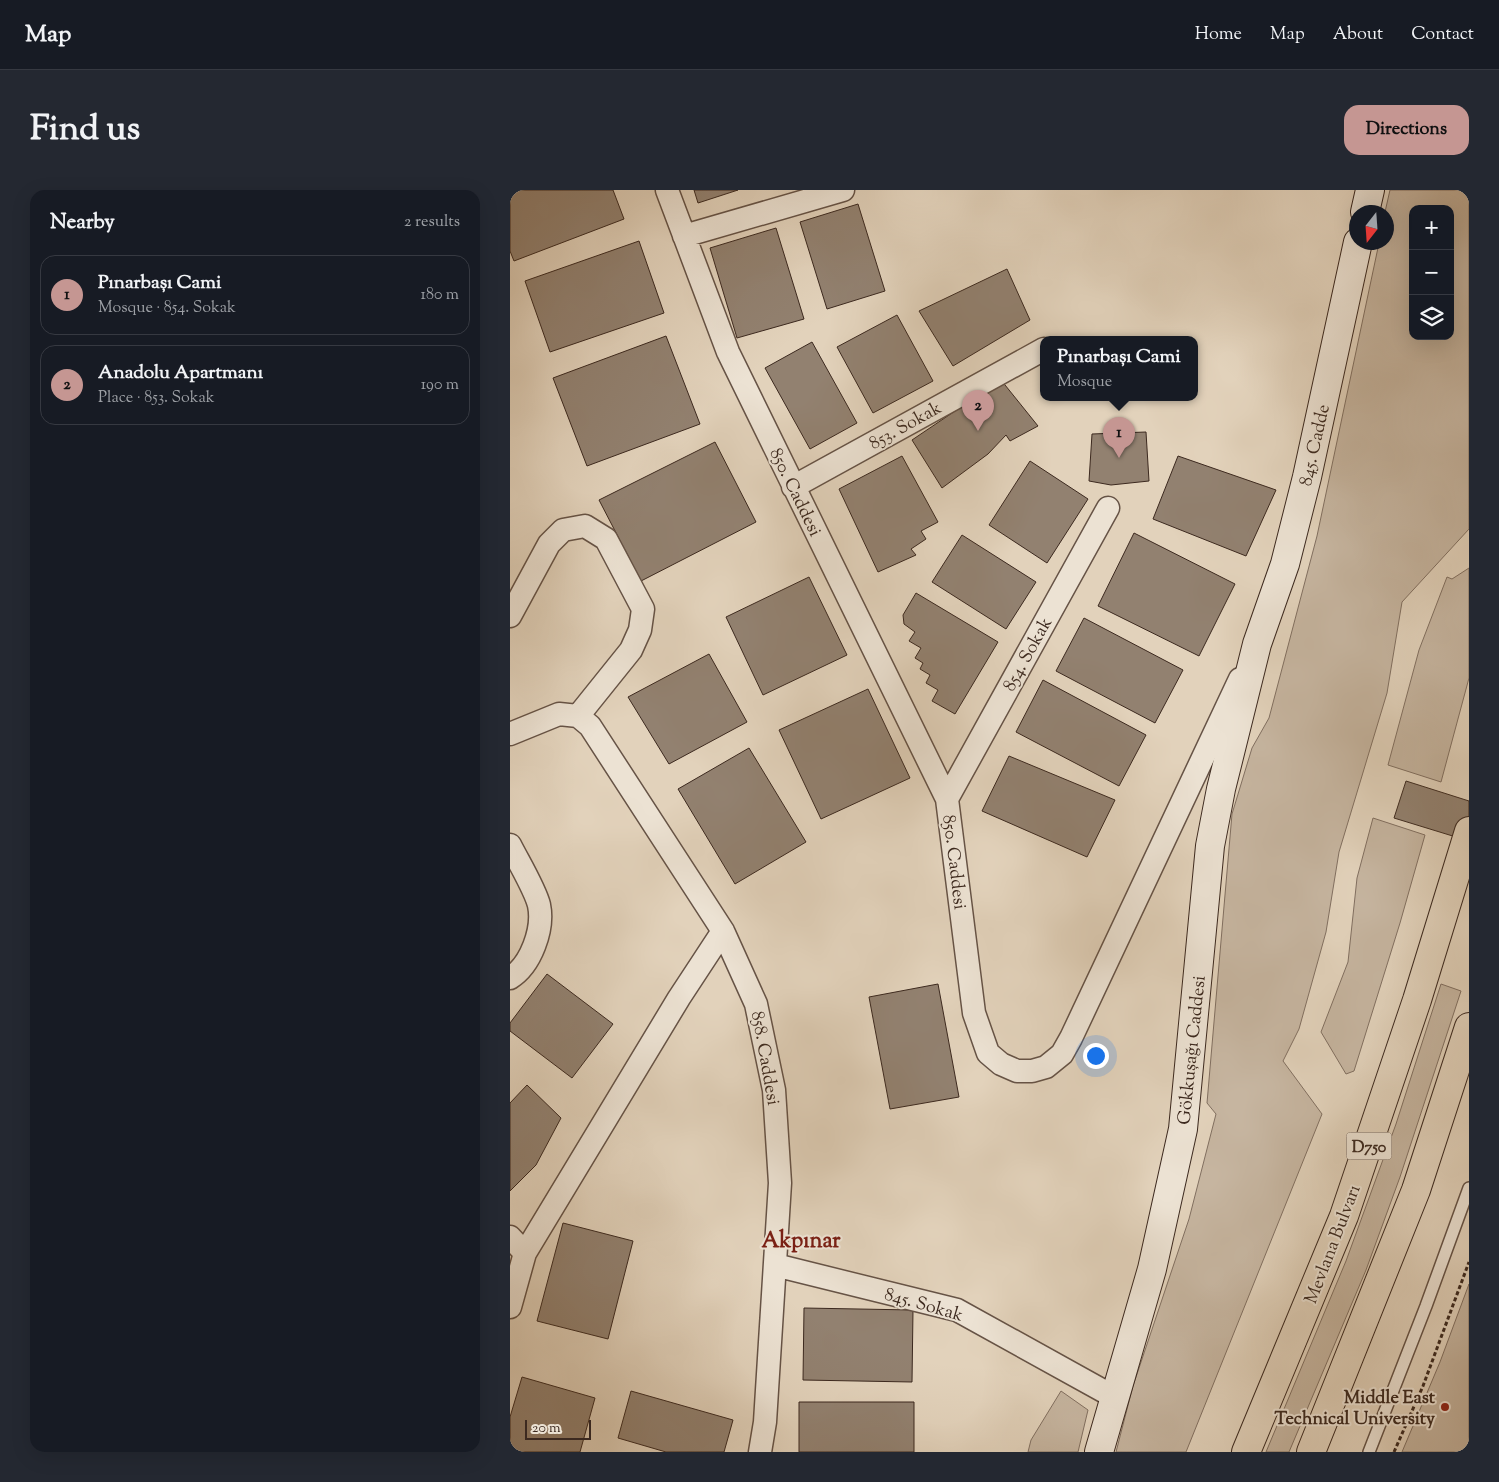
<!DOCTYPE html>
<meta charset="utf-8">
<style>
body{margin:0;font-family:"Sorts Mill Goudy",serif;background:#242831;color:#f1f3f6}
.controls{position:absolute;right:15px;top:15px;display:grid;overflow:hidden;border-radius:10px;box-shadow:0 5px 20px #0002}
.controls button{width:45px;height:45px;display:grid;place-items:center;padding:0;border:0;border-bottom:1px solid #363941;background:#171b24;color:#f1f3f6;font:25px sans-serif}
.compass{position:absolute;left:839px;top:15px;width:45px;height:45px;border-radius:50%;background:#171b24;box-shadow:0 5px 20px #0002;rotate:197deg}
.scale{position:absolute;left:15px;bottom:12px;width:66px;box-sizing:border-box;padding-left:5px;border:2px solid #3c291f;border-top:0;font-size:14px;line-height:18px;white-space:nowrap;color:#3c291f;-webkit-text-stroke:4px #ece2d3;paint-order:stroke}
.you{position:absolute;left:585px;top:865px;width:18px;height:18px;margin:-12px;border:4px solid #fff;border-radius:50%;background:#1a73e8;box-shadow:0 0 0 8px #1a73e833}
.badge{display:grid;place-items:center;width:32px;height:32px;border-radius:50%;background:#c59692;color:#111;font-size:16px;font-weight:700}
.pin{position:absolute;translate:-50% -41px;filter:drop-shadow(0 1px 2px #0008)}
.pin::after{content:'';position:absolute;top:26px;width:18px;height:15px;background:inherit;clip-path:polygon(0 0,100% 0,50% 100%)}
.popup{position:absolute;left:530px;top:146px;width:158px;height:65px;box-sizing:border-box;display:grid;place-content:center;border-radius:10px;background:#171b24;filter:drop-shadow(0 1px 4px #0005);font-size:16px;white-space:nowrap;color:#9ea1a6}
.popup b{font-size:19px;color:#f1f3f6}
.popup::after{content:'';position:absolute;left:50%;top:100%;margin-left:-10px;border:10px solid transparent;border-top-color:#171b24}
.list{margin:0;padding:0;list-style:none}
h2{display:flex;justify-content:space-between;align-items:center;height:65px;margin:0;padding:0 20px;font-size:21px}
h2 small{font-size:16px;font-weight:400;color:#9ea1a6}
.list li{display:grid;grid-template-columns:32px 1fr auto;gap:15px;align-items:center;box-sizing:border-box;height:80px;margin:0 10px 10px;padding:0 10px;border:1px solid #363941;border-radius:15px}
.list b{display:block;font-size:19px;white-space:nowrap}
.list p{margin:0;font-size:16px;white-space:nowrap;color:#9ea1a6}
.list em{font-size:16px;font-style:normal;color:#9ea1a6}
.icon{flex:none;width:28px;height:28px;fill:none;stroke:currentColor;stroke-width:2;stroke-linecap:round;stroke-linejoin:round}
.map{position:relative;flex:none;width:959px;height:1262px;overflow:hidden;border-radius:15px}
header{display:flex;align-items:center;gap:30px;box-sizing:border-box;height:70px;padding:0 25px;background:#171b24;border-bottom:1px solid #363941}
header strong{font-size:24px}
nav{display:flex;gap:28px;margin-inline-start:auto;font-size:18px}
.intro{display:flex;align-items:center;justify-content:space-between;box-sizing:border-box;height:120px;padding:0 30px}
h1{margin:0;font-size:35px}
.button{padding:12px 22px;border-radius:15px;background:#c59692;color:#111;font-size:18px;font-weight:700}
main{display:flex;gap:30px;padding:0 30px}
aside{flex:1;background:#171b24;border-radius:15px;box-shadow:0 5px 20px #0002}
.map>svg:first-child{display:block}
.green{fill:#c6b5a0;stroke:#816f60;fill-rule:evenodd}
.building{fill:#928170;stroke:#3c291f}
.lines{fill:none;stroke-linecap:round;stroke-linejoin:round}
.lane-casing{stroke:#665346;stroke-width:14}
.street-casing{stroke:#665346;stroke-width:25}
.secondary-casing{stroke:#3c291f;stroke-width:30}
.highway-casing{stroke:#3c291f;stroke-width:30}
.path{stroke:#3c291f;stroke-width:3;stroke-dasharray:4 2.5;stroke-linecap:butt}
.lane{stroke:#ece2d3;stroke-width:11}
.street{stroke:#ece2d3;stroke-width:22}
.secondary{stroke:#ece2d3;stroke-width:28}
.highway{stroke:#e2d2bb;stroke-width:28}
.poi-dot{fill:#8f2418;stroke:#ece2d3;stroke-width:2}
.labels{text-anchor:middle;stroke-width:4;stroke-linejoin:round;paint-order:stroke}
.shield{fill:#ece2d3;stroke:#716055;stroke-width:1}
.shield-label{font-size:16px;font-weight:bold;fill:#3c291f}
.street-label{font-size:18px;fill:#3c291f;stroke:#ece2d3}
.poi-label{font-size:18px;font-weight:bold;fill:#3c291f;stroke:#ece2d3;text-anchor:end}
.district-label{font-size:22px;font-weight:bold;fill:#7a1f14;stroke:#ece2d3}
</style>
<header>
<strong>Map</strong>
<nav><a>Home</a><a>Map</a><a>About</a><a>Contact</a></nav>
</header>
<div class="intro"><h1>Find us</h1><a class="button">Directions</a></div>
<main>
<aside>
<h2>Nearby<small>2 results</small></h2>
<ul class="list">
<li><span class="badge">1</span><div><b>Pınarbaşı Cami</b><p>Mosque · 854. Sokak</p></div><em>180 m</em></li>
<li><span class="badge">2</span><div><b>Anadolu Apartmanı</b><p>Place · 853. Sokak</p></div><em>190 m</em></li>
</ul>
</aside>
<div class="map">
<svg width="959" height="1262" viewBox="0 0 959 1262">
<rect width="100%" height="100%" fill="#e2d2bb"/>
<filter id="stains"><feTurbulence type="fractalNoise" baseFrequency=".004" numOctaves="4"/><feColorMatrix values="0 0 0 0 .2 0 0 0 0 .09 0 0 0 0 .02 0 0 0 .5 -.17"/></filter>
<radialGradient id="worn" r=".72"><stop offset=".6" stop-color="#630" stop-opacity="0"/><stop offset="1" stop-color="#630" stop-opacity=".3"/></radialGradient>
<!-- green -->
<path class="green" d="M880,0H959V339L892,412L877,503L829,662L816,742L789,839L773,871L812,924L676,1262H606L623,1196L679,1029L706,924L697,913L722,624L742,558L759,528L807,346L869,53L876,52L875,22ZM903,19H940V146H903Z
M959,378V488L931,592L878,575L909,460L937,387L942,389Z
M863,628L915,645L890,733L844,881L836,884L811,842L838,772L847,688Z
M931,794L951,801L890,987L856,1080L779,1262H756L836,1071L886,934Z
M959,1094V1262H892L930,1172Z
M551,1201L578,1220L568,1262H518L521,1250Z"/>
<!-- building -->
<path class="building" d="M0,0H103L114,29L4,71L0,61Z
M184,0H228L188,13Z
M348,14L375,101L317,119L290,32Z
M266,38L294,129L227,148L200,58Z
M129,51L154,123L40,162L15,91Z
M497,79L520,130L443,176L409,121Z
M387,125L423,191L363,223L327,157Z
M156,146L190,234L77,276L43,188Z
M302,152L347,233L300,259L255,178Z
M491,190L528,236L500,251L496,245L478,264L432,298L402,250Z
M636,242L639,291L601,295L579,291L582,244Z
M205,252L246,332L131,391L89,310Z
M392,266L428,332L411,341L416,349L401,359L406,365L368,382L329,299Z
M668,266L766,300L736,366L643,329Z
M520,271L578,309L537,373L479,335Z
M624,343L725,394L689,466L588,416Z
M452,345L526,392L496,439L422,392Z
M299,387L337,465L253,505L216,427Z
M406,403L488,452L445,524L422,511L428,500L416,493L420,485L410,479L413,473L405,468L411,458L399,451L405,442L394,434L393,425Z
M574,428L673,480L645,533L546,481Z
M199,464L237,532L159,574L118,507Z
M533,490L636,545L609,596L506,542Z
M358,499L400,588L311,629L269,540Z
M239,558L296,652L225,694L168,599Z
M499,566L605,610L577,667L472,621Z
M896,591L959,611V651L884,628Z
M37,784L103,834L62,888L0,841V833Z
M428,794L449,907L380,919L359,807Z
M17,895L51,928L26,975L0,1001V913Z
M53,1033L123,1051L98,1149L27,1131Z
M294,1118L403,1120L402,1192L293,1190Z
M12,1187L85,1208L70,1262H0V1227Z
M121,1201L223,1230L214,1262H156L108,1248Z
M289,1212H404V1262H289Z"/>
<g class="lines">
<defs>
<path id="lane" d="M859,1262L916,1116L959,998"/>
<path id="street" d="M157,0L218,162L437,609L464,823L478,863L491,874L507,881H522L536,877L552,864L561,848L730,489
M174,46L333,0
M283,297L534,159
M0,426L39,354L53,340L75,336L96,349L133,419L130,440L121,460L68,526
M68,526L80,536L213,741L246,814L264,900L270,993L255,1232L250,1262
M0,544L49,524L68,526
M437,609L598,318
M0,655C8,671 25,699 29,715C34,739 21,775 0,788
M0,1047L15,1063
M265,1075L447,1120L606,1208
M0,1117L15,1063L169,808L213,741"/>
<path id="secondary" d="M855,22L860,0
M589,1262L642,1079L673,939L700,656L711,599L747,454L775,374L797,287L848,52"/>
<path id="highway" d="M736,1262L834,1026L907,810L959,641
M801,1262L906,1000L959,837"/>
</defs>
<!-- lane casing -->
<use href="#lane" class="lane-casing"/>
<!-- street casing -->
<use href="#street" class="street-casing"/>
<!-- secondary casing -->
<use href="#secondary" class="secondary-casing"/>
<!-- highway casing -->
<use href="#highway" class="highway-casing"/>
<!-- path -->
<path class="path" d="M884,1262L913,1196L959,1072"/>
<!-- lane -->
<use href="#lane" class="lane"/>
<!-- street -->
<use href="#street" class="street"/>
<!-- secondary -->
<use href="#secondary" class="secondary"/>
<!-- highway -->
<use href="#highway" class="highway"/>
</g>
<!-- markers -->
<circle class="poi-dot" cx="935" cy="1217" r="5"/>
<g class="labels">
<!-- shield labels -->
<rect class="shield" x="836.5" y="942.5" width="45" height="27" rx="4"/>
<g class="shield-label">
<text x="859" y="962">D750</text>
</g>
<!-- street labels -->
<g class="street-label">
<text transform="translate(395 235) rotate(-29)" y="6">853. Sokak</text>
<text transform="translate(804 255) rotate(-77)" y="6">845. Cadde</text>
<text transform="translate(286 302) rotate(64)" y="6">850. Caddesi</text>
<text transform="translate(517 464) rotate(-61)" y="6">854. Sokak</text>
<text transform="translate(445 672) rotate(83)" y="6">850. Caddesi</text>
<text transform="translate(681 860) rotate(-84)" y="6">Gökkuşağı Caddesi</text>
<text transform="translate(256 868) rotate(80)" y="6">858. Caddesi</text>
<text transform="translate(822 1054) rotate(-69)" y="6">Mevlana Bulvarı</text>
<text transform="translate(414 1114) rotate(16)" y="6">845. Sokak</text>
</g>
<!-- poi labels -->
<g class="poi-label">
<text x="925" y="1213">Middle East<tspan x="925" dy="21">Technical University</tspan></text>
</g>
<!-- district labels -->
<g class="district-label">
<text x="291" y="1057">Akpınar</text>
</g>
</g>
<rect width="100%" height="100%" filter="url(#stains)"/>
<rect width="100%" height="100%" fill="url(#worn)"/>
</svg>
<div class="controls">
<button>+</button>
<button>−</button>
<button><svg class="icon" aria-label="layers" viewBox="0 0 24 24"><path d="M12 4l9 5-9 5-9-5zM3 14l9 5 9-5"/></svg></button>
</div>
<svg class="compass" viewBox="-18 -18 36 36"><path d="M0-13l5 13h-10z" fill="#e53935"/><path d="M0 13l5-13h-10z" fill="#9ea1a6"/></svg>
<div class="scale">20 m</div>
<div class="you"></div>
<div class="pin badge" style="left:609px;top:268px">1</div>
<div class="popup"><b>Pınarbaşı Cami</b>Mosque</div>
<div class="pin badge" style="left:468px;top:241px">2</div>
</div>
</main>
